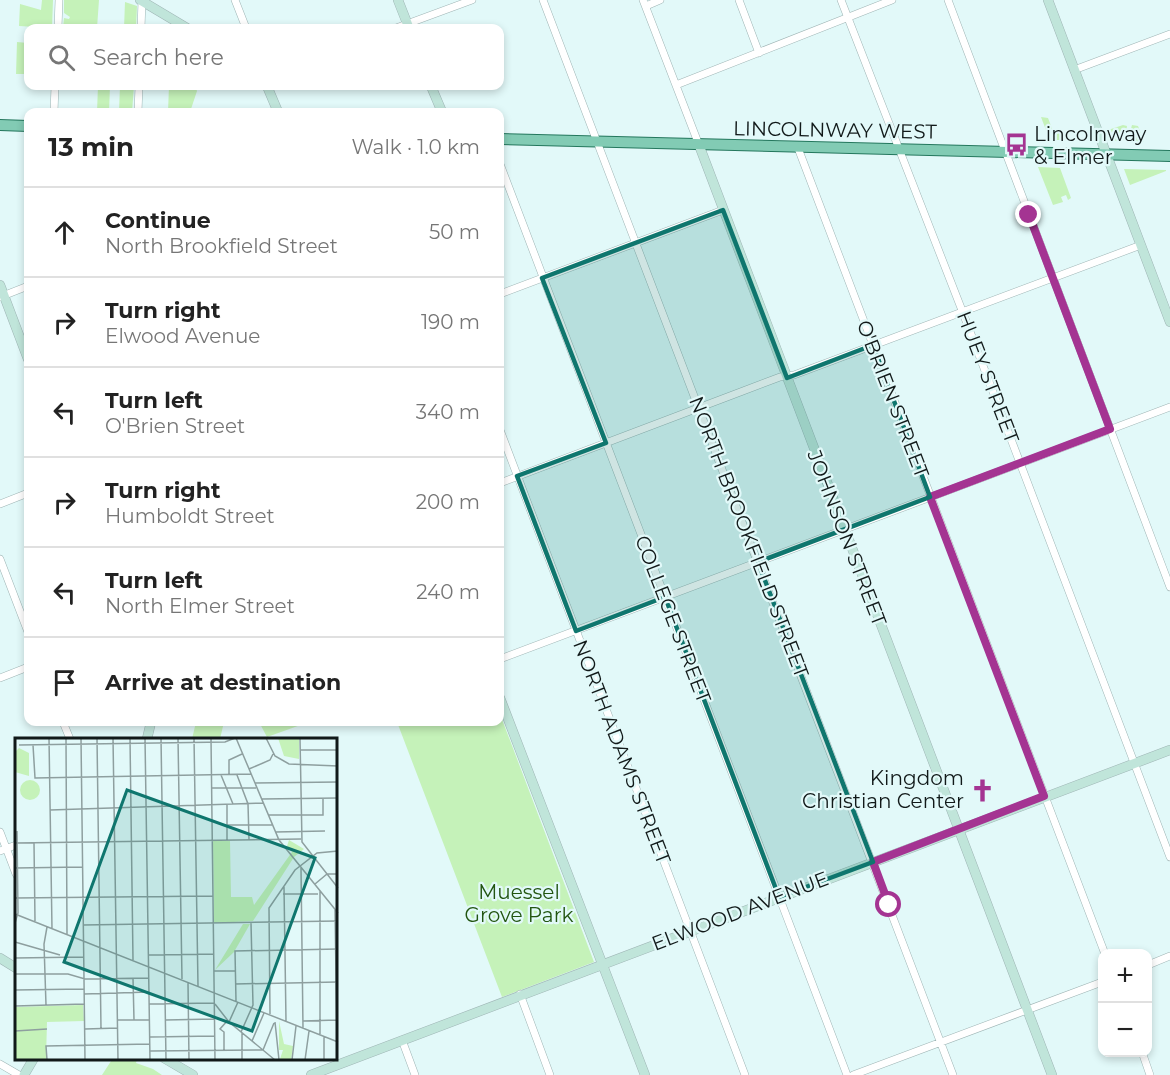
<!DOCTYPE html>
<meta charset="utf-8">
<style>
body{margin:0;font-family:Montserrat,sans-serif;background:#f6f6f6;color:#222}
.controls{position:absolute;right:18px;bottom:18px;display:grid;overflow:hidden;border-radius:12px;box-shadow:0 3px 9px #0003}
.controls button{width:54px;height:54px;display:grid;place-items:center;padding:0;border:0;border-bottom:2px solid #e0e0e0;background:#fff;color:#222;font:30px sans-serif}
.stop{position:absolute;width:18px;height:18px;margin:-14px;border:4px solid #a43492;border-radius:50%;background:#fff}
.stop.end{background:#a43492;border-color:#fff;box-shadow:0 2px 6px #0008}
.list{margin:0;padding:0;list-style:none}
h2{display:flex;justify-content:space-between;align-items:center;height:78px;margin:0;padding:0 24px;font-size:26px}
h2 small{font-size:20px;font-weight:400;color:#767676}
.list li{display:grid;grid-template-columns:39px 1fr auto;gap:18px;align-items:center;box-sizing:border-box;height:90px;padding:0 24px;border-top:2px solid #e0e0e0}
.list b{display:block;font-size:22px;white-space:nowrap}
.list p{margin:0;font-size:20px;white-space:nowrap;color:#767676}
.list em{font-size:20px;font-style:normal;color:#767676}
.icon{flex:none;width:33px;height:33px;fill:none;stroke:currentColor;stroke-width:2;stroke-linecap:round;stroke-linejoin:round}
.map{position:relative;flex:none;width:1170px;height:1075px;overflow:hidden}
.search{position:absolute;background:#fff;box-shadow:0 3px 9px #0003;left:24px;top:24px;width:480px;height:66px;display:flex;align-items:center;gap:15px;box-sizing:border-box;padding:0 21px;border-radius:12px;color:#767676;font-size:22px}
.panel{position:absolute;background:#fff;box-shadow:0 3px 9px #0003;left:24px;top:108px;width:480px;height:618px;border-radius:12px}
.map>svg:first-child{display:block}
.green{fill:#c5f2b9}
.lines{fill:none;stroke-linecap:round;stroke-linejoin:round}
.street-casing{stroke:#9fb5b5;stroke-width:8}
.secondary-casing{stroke:#9fb5b5;stroke-width:10}
.primary-casing{stroke:#24775d;stroke-width:12}
.street{stroke:#fff;stroke-width:7}
.secondary{stroke:#c0e5da;stroke-width:9}
.primary{stroke:#82cbb4;stroke-width:10}
.route{stroke:#a43492;stroke-width:8}
.marked{fill:#0f766e;fill-opacity:0.2;stroke:#0f766e;stroke-width:4.5;stroke-linejoin:round}
.labels{text-anchor:middle;stroke-width:4.5;stroke-linejoin:round;paint-order:stroke}
.street-label{font-size:20px;fill:#111919;stroke:#e2f9f9}
.poi-label{font-size:20px;fill:#111919;stroke:#e2f9f9;text-anchor:start}
.park-label{font-size:20px;fill:#225510;stroke:#e2f9f9}
.inset-road{fill:none;stroke:#8e9f9f;stroke-width:1.5}
.view{fill:#0f766e;fill-opacity:0.15;stroke:#0f766e;stroke-width:3}
.inset-edge{fill:none;stroke:#111919;stroke-width:3}
</style>
<div class="map">
<svg width="1170" height="1075" viewBox="0 0 1170 1075">
<rect width="100%" height="100%" fill="#e2f9f9"/>
<!-- green -->
<path class="green" d="M42,0H53L52,28L19,26L20,4L41,10Z
M64,0H99L97,28H63L64,18L69,19L70,17L64,13Z
M125,2L137,6L136,28H124Z
M17,42L28,43V74H16Z
M98,86H110L109,112H97Z
M120,86H134L132,112H119Z
M169,86H195L197,91L190,112H168Z
M1041,117L1048,118L1053,131L1058,128L1062,140H1055L1054,136L1051,137L1052,140H1036L1049,138Z
M1123,125L1127,126L1125,140L1109,141L1105,131Z
M1132,125L1138,126L1144,142L1128,140Z
M1038,167L1060,168L1071,198L1068,200L1066,195L1061,197L1063,202L1053,205Z
M1124,169L1166,170V171L1130,185Z
M500,714L594,962L502,997L397,722H500Z
M196,722H224L220,739H192Z
M259,722H309L267,737Z
M113,1058L137,1059L136,1063L153,1069L162,1075H102Z"/>
<g class="lines">
<defs>
<path id="street" d="M235,0L246,28
M543,0L953,1075
M643,0L699,145
M739,0L759,53
M841,0L963,313L1170,857
M948,0L1170,587
M646,6L660,0
M58,28L59,0
M141,28L142,1
M396,28L472,0
M1074,70L1170,34
M676,85L892,0
M54,112L55,86
M138,112L139,86
M798,148L1105,954
M500,164L847,1075
M500,294L723,210
M0,297L28,286
M500,430L745,1075
M500,483L743,391L780,377L794,375L1141,245
M0,504L28,493
M0,559L28,632
M500,659L1170,407
M0,678L28,667
M63,722L70,739
M0,832L16,874
M0,851L16,845
M1148,965L1170,956
M520,994L550,1075
M402,1040L415,1075
M1142,1052L1150,1075
M0,1064L19,1075
M853,1075L1102,982"/>
<path id="secondary" d="M140,0L187,28
M398,0L409,28
M1048,0L1170,322
M267,86L278,112
M431,86L442,112
M699,145L1052,1075
M0,285L28,359
M500,698L645,1075
M147,739L151,722
M0,958L16,968
M164,1058L193,1075
M24,1075L34,1058
M311,1075L1170,750"/>
<path id="primary" d="M0,125L28,126
M500,139L1170,156"/>
</defs>
<!-- street casing -->
<use href="#street" class="street-casing"/>
<!-- secondary casing -->
<use href="#secondary" class="secondary-casing"/>
<!-- primary casing -->
<use href="#primary" class="primary-casing"/>
<!-- street -->
<use href="#street" class="street"/>
<!-- secondary -->
<use href="#secondary" class="secondary"/>
<!-- primary -->
<use href="#primary" class="primary"/>
</g>
<g class="lines">
<!-- route -->
<path class="route" d="M889,905L873,862L1044,796L930,497L1110,429L1029,215"/>
</g>
<!-- marked area -->
<path class="marked" d="M723,210L787,378L873,345L930,497L758,562L873,862L779,897L665,597L576,631L517,476L606,443L542,278Z"/>
<!-- icons -->
<defs>
<symbol id="bus-bare" viewBox="-9 -9 18 18"><path d="M-5-6H5V4H4V6H2V4H-2V6H-4V4H-5ZM-3.5-4V0h7V-4ZM-3.5 1.2v1.5H-2V1.2ZM2 1.2v1.5H3.5V1.2Z" fill="#a43492" stroke="#e2f9f9" stroke-width="2.5" paint-order="stroke"/></symbol>
<symbol id="church-bare" viewBox="-9 -9 18 18"><path d="M-1.2-6h2.4v3.5h3.3v2.4h-3.3V6h-2.4V-.1h-3.3v-2.4h3.3Z" fill="#a43492" stroke="#e2f9f9" stroke-width="2.5" paint-order="stroke"/></symbol>
</defs>
<g fill-rule="evenodd">
<use href="#bus-bare" x="1000" y="128" width="33" height="33"/>
<use href="#church-bare" x="966" y="774" width="33" height="33"/>
</g>
<g class="labels">
<!-- street labels -->
<g class="street-label">
<text transform="translate(835 130) rotate(1)" y="7">LINCOLNWAY WEST</text>
<text transform="translate(988 377) rotate(69)" y="7">HUEY STREET</text>
<text transform="translate(893 399) rotate(69)" y="7">O'BRIEN STREET</text>
<text transform="translate(749 537) rotate(69)" y="7">NORTH BROOKFIELD STREET</text>
<text transform="translate(847 538) rotate(69)" y="7">JOHNSON STREET</text>
<text transform="translate(673 619) rotate(69)" y="7">COLLEGE STREET</text>
<text transform="translate(622 752) rotate(69)" y="7">NORTH ADAMS STREET</text>
<text transform="translate(740 911) rotate(-21)" y="7">ELWOOD AVENUE</text>
</g>
<!-- poi labels -->
<g class="poi-label">
<text x="1034" y="141">Lincolnway<tspan x="1034" dy="23">&amp; Elmer</tspan></text>
<text x="964" y="785" text-anchor="end">Kingdom<tspan x="964" dy="23">Christian Center</tspan></text>
</g>
<!-- park labels -->
<g class="park-label">
<text x="519" y="899">Muessel<tspan x="519" dy="23">Grove Park</tspan></text>
</g>
</g>
<!-- overview -->
<g transform="translate(15 738)">
<rect width="322" height="322" fill="#e2f9f9"/>
<path d="M263,0H284V21L269,18ZM4,10L14,15V38L0,34V14ZM5 52a10 10 0 1 1 20 0a10 10 0 1 1-20 0ZM274,102L289,111L279,119L238,183L199,185L198,103H215L216,159H237L239,167L277,114L272,108ZM228,186H235L219,214L200,232ZM68,267L69,283L32,284L31,321L0,322V269ZM264,283L269,306L278,308L276,322L265,321L268,312H264Z" fill="#c5f2b9"/>
<path class="inset-road" d="M34,0L37,191M51,0L52,196M66,0L70,322M82,0L86,291M98,0L103,322M115,0L118,222M130,0L135,322M146,0L151,322M163,0L167,241M179,0L183,248M196,0L200,322M221,0L264,102L323,175M251,0L260,18L274,26L323,28M285,0L287,104L323,150M4,7L210,4L220,0M18,7L20,40L236,36M285,12H323M234,31L255,22L258,16M206,37L218,66M214,37V22L227,16M222,37L233,66L234,102M240,45L323,44M196,50H241M247,61L323,60M212,66V103M35,72L248,65M254,77H308V60M212,87H257M260,94L310,93M0,105L286,101M19,105L20,183M0,130L67,129M286,130L288,290M300,146L312,136H323M269,149L271,283M305,153V296M268,156H303M0,160L198,158M320,172L322,303M0,176L323,304M0,185L3,175L2,93M68,187L323,183M0,204L45,217M133,217L199,216M0,220L69,219M199,233H220M0,236H53L70,241L134,240M118,240L119,282M173,245L174,322M220,246L322,244M0,252L69,251M69,256L134,254M221,263L220,213L323,211M134,266L199,265M200,266L214,284L260,322M31,267L29,206L32,189M0,268L69,266M255,276L254,170L280,132L302,115L323,113M103,282H134M150,282L200,281M288,283L322,282M214,284L223,264M260,284L264,322M70,291L103,290M0,293L32,291M226,294L238,267L236,185M227,295V322M135,299L200,298M309,299V322M237,303L249,275M209,312V294L205,291L213,282M248,312L259,285M135,313L248,312M32,322L31,308L135,306M277,322L281,288M290,322L294,293"/>
<path class="view" d="M112,52L300,120L237,293L49,224Z"/>
<rect width="322" height="322" class="inset-edge"/>
</g>
</svg>
<div class="controls">
<button>+</button>
<button>−</button>
</div>
<div class="stop" style="left:889px;top:905px"></div>
<div class="stop end" style="left:1029px;top:215px"></div>
<div class="search"><svg class="icon" aria-label="search" viewBox="0 0 24 24"><circle cx="10" cy="10" r="6"/><path d="M15 15l6 6"/></svg>Search here</div>
<section class="panel">
<h2>13 min<small>Walk · 1.0 km</small></h2>
<ul class="list">
<li><svg class="icon" aria-label="ahead" viewBox="0 0 24 24"><path d="M12 20V5M6 11l6-6 6 6"/></svg><div><b>Continue</b><p>North Brookfield Street</p></div><em>50 m</em></li>
<li><svg class="icon" aria-label="right" viewBox="0 0 24 24"><path d="M7 20v-9h11M14 6l5 5-5 5"/></svg><div><b>Turn right</b><p>Elwood Avenue</p></div><em>190 m</em></li>
<li><svg class="icon" aria-label="left" viewBox="0 0 24 24"><path d="M17 20v-9H6M10 6l-5 5 5 5"/></svg><div><b>Turn left</b><p>O'Brien Street</p></div><em>340 m</em></li>
<li><svg class="icon" aria-label="right" viewBox="0 0 24 24"><path d="M7 20v-9h11M14 6l5 5-5 5"/></svg><div><b>Turn right</b><p>Humboldt Street</p></div><em>200 m</em></li>
<li><svg class="icon" aria-label="left" viewBox="0 0 24 24"><path d="M17 20v-9H6M10 6l-5 5 5 5"/></svg><div><b>Turn left</b><p>North Elmer Street</p></div><em>240 m</em></li>
<li><svg class="icon" aria-label="arrive" viewBox="0 0 24 24"><path d="M6 21V4h12l-3 4 3 4H6"/></svg><div><b>Arrive at destination</b></div></li>
</ul>
</section>
</div>
